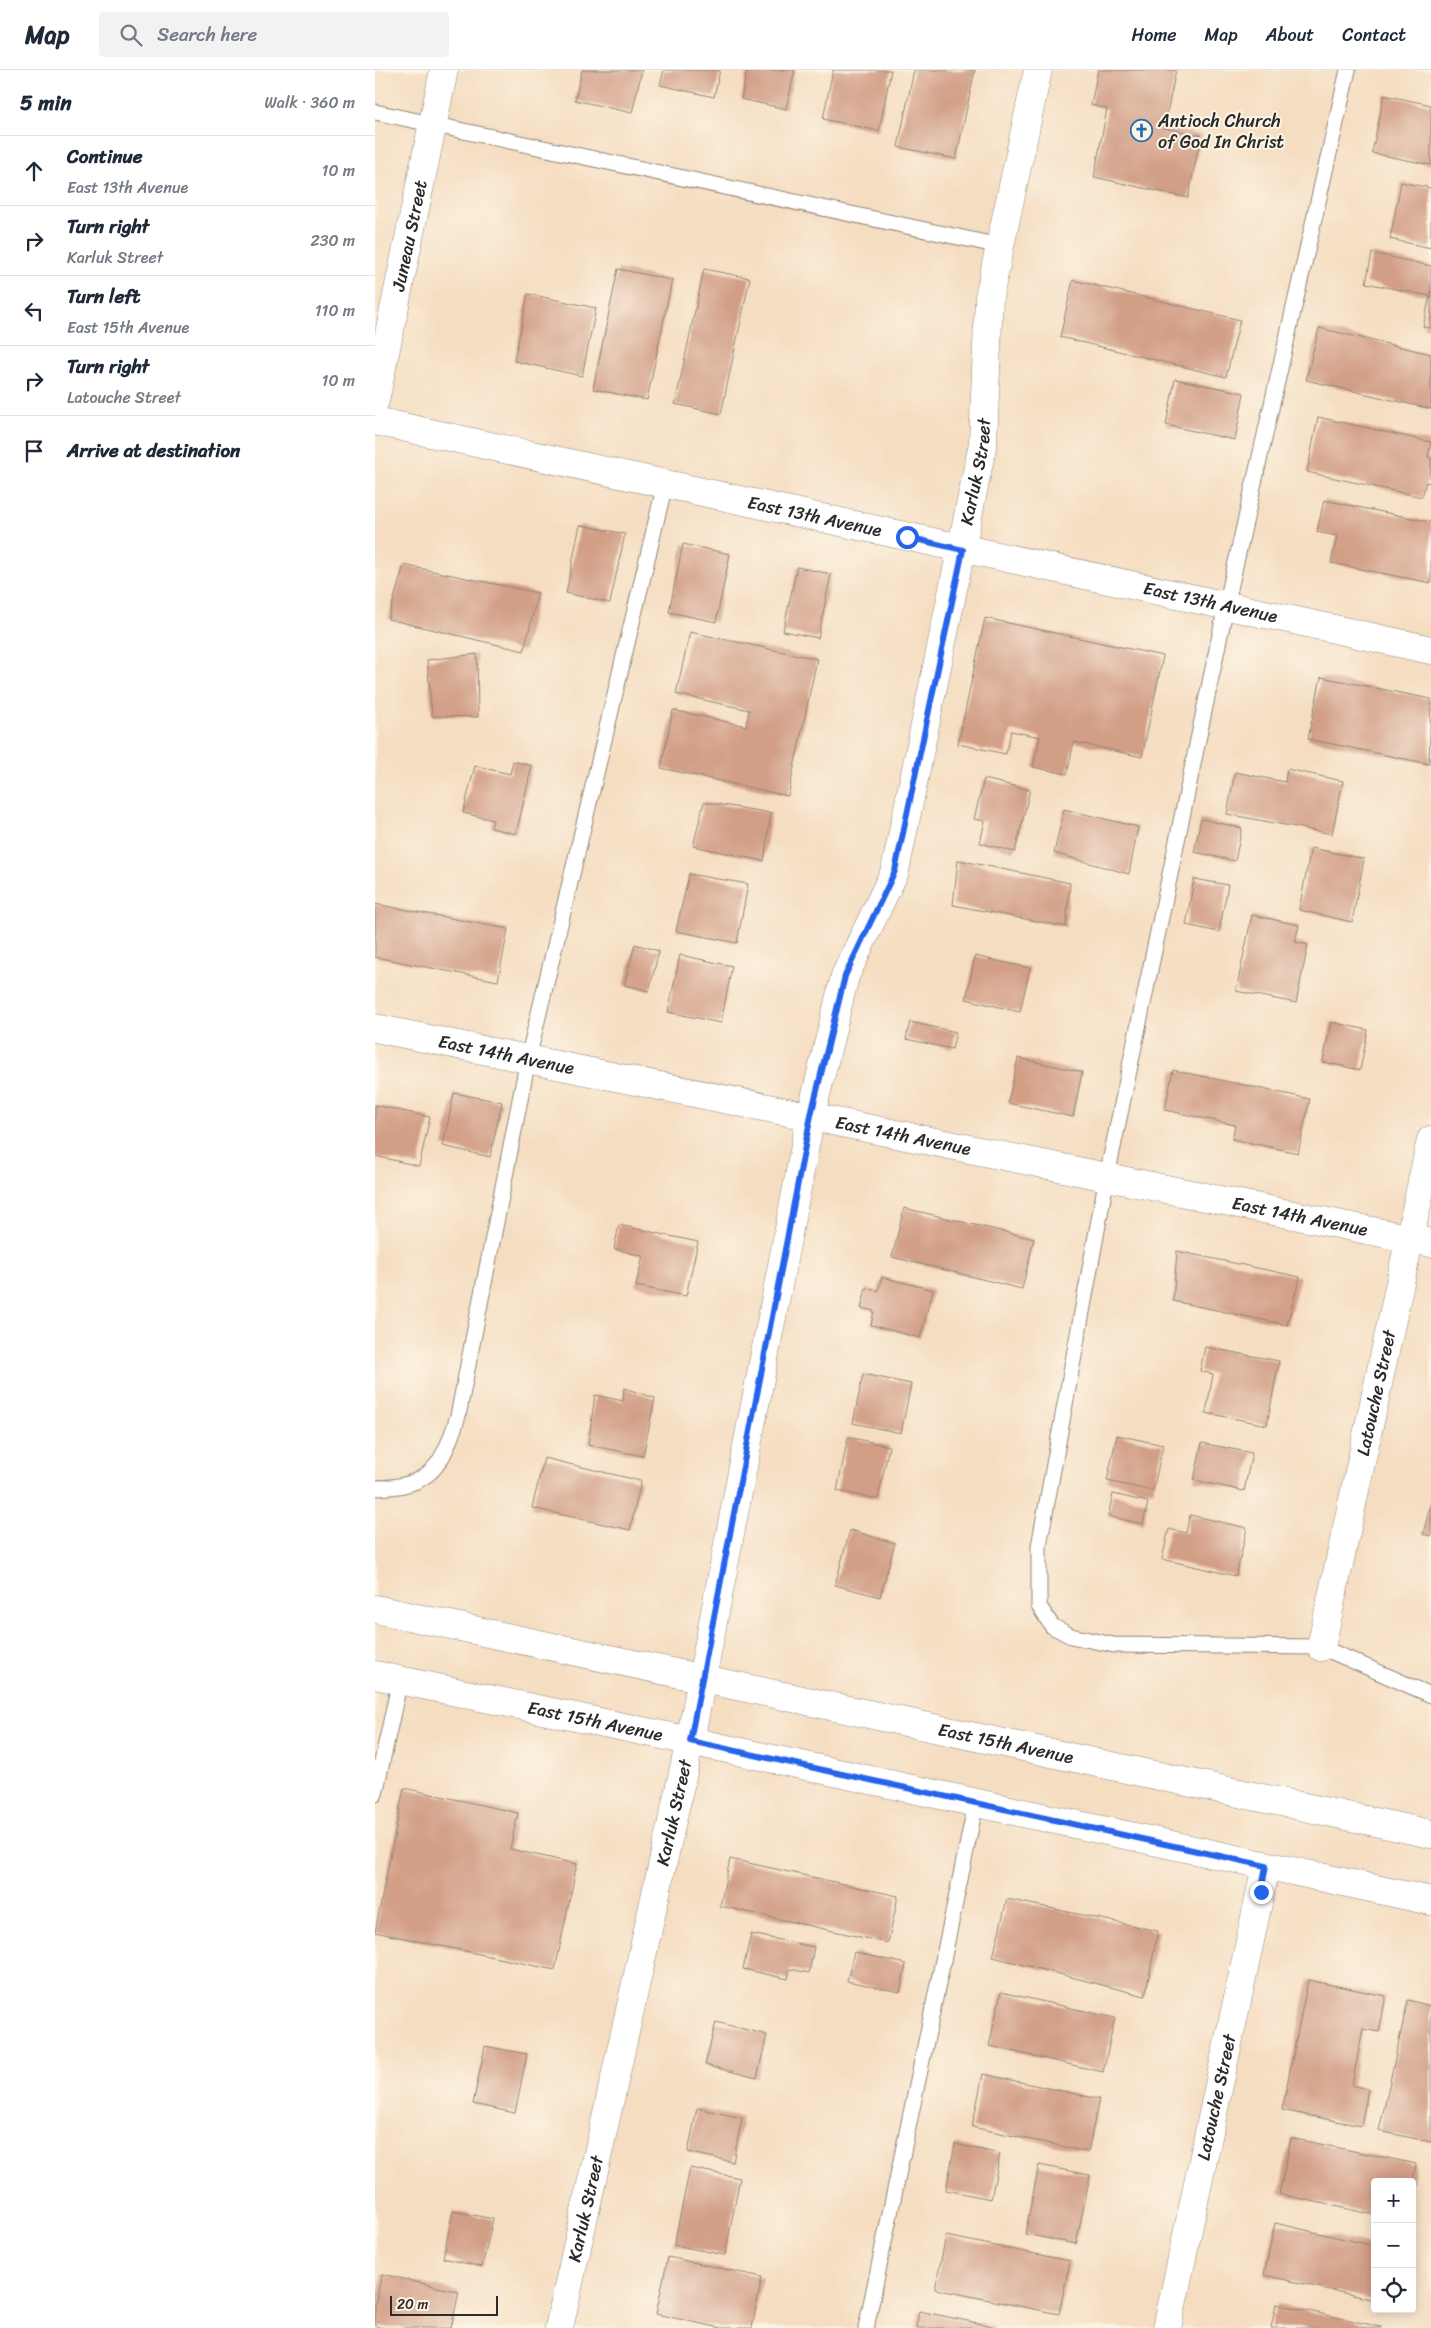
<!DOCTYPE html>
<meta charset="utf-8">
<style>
body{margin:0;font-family:Sriracha,sans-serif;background:#f2f2f3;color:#1f2937}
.controls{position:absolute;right:15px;bottom:15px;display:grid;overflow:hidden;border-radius:5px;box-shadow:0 2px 12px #0003}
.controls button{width:45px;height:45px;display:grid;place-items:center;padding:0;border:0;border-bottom:1px solid #e0e1e3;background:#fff;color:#1f2937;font:25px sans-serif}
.scale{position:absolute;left:15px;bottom:12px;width:108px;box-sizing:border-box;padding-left:5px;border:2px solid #2b2b2b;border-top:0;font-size:14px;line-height:18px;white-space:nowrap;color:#2b2b2b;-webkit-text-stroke:4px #fcf5e5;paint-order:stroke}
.stop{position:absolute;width:15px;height:15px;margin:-11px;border:4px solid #2563eb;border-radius:50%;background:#fff}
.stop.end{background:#2563eb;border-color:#fff;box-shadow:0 1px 5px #0008}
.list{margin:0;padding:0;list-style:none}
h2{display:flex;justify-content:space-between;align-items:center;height:65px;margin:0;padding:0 20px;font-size:21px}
h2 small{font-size:16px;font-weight:400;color:#747a83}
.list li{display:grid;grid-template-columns:32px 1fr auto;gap:15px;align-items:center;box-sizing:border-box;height:70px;padding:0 20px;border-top:1px solid #e0e1e3}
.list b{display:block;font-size:19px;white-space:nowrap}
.list p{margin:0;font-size:16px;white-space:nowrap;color:#747a83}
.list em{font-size:16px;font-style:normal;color:#747a83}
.icon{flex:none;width:28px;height:28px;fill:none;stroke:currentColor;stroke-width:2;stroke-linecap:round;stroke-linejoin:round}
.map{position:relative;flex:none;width:1056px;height:2258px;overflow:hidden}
header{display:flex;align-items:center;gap:30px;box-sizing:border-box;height:70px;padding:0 25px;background:#fff;border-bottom:1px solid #e0e1e3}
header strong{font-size:24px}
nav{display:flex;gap:28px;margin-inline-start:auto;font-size:18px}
.search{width:350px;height:45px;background:#f2f2f3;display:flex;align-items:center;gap:12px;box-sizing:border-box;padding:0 18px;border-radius:5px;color:#747a83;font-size:19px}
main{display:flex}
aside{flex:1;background:#fff}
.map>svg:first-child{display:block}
.building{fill:#d29e86}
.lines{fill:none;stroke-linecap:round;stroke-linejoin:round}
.service-casing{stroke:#908476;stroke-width:17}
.minor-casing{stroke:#908476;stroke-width:29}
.secondary-casing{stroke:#908476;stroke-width:29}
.service{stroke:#fff;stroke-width:15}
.minor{stroke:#fff;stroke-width:28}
.secondary{stroke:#fff;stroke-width:28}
.route{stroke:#2563eb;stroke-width:6}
.labels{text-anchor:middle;stroke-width:4;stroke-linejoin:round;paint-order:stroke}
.poi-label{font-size:18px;fill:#2b2b2b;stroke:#fcf5e5;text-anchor:start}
.street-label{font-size:18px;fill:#2b2b2b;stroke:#fcf5e5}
</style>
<header>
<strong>Map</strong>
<div class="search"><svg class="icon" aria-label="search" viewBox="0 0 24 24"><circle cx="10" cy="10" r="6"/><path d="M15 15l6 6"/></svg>Search here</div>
<nav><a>Home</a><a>Map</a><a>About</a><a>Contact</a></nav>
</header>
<main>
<aside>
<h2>5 min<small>Walk · 360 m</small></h2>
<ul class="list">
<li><svg class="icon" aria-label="ahead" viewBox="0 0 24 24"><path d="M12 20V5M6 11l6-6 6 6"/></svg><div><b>Continue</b><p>East 13th Avenue</p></div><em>10 m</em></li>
<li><svg class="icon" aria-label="right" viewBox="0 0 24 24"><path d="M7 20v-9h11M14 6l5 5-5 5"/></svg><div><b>Turn right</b><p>Karluk Street</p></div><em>230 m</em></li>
<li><svg class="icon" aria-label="left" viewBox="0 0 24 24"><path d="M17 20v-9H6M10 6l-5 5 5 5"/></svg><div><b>Turn left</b><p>East 15th Avenue</p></div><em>110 m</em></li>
<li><svg class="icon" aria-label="right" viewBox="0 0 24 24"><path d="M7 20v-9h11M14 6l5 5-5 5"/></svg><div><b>Turn right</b><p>Latouche Street</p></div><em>10 m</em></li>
<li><svg class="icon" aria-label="arrive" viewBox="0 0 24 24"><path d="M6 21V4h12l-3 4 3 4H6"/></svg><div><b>Arrive at destination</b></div></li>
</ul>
</aside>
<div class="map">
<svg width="1056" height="2258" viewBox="0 0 1056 2258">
<rect width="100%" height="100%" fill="#fcf5e5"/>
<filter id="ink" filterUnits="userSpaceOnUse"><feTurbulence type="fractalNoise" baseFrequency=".02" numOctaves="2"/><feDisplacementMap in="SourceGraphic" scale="10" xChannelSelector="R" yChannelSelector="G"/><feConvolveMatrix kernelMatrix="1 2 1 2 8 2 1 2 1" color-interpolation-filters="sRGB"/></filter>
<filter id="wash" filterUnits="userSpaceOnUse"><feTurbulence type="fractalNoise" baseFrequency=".0096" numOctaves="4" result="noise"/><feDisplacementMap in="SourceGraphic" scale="20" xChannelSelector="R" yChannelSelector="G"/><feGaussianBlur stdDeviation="1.12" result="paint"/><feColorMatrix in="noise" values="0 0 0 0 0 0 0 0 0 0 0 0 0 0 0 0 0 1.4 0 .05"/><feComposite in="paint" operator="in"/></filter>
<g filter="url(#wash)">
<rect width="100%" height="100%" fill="#f5ddc1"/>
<g id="blocks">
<!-- building -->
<path class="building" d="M207,0H267L257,43L200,30Z
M289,0H345L339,27L285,15Z
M372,0H420L411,39L366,29Z
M458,0H516L504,61L448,49Z
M539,0H600L581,89L523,77Z
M723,0H801L789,58L826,65L813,128L719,107L732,39L716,35Z
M1009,25L1056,35V95L997,83Z
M1026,112L1056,118V178L1015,169Z
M997,183L1056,196V258L1048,257L1055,226L991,213Z
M243,199L297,210L272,330L218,319Z
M329,199L375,208L346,344L300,334Z
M698,210L865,250L851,307L685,267Z
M153,224L221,238L207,306L139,291Z
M944,258L1056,284V339L931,310Z
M800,309L869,323L860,370L791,355Z
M943,347L1056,372L1053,387L1056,388V413L1051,412L1047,427L932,402Z
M949,430L1056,452V513L956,493L962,466L942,462Z
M205,455L250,464L235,533L191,523Z
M308,474L355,484L341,552L294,542Z
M29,495L163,523L149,581L13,549Z
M422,497L456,504L443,568L408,561Z
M610,548L788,586L767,687L699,672L692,704L658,697L665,667L636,661L631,684L583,674Z
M315,562L442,589L413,726L286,698L298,640L371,656L374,640L301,624Z
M102,584L103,647L57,646L52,590Z
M946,607L1056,629L1054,694L933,669Z
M138,691L157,696L141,764L116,758L118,750L88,743L100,696L135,704Z
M912,699L968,711L957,764L852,744L860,702L910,712Z
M609,709L655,720L640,782L605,773L610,751L599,749Z
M329,732L396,743L389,791L318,776Z
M689,739L763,757L754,804L679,783Z
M826,749L867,758L860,791L819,782Z
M936,778L989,789L977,852L924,840Z
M583,790L695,813L691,857L578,835Z
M314,804L373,814L362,873L301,861Z
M819,809L853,815L844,862L811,855Z
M0,834L133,859L123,911L0,887Z
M877,845L924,855L920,872L933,875L921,933L861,921Z
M260,874L284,881L274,921L249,915Z
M305,885L357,896L346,953L293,942Z
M600,886L655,898L645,942L591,929Z
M535,952L581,962L577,979L531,969Z
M956,952L993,960L985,1000L948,992Z
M643,988L707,1002L698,1047L633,1033Z
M798,1000L935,1029L923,1083L857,1069L860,1055L790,1040Z
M79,1023L127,1032L115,1087L68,1076Z
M0,1035L55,1047L44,1096L0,1086Z
M529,1138L659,1169L647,1219L517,1187Z
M244,1155L323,1172L311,1226L261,1216L268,1186L239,1179Z
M802,1181L925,1207L912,1255L798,1231Z
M507,1207L558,1220L545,1268L496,1255L499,1241L486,1238L491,1218L503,1221Z
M830,1277L904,1291L892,1355L831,1343L838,1304L825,1301Z
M488,1304L536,1314L526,1363L478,1353Z
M249,1318L280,1328L268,1386L213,1375L220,1325L248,1331Z
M742,1365L788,1375L778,1421L732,1411Z
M473,1367L514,1376L503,1429L462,1421Z
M827,1373L877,1383L869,1421L819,1410Z
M169,1388L266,1411L255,1460L157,1438Z
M738,1424L773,1432L768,1454L733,1446Z
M1056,1432V1466L1048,1464Z
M815,1445L872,1458L861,1506L787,1489L794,1459L811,1463Z
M475,1460L520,1473L505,1527L460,1515Z
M29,1718L143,1743L135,1779L202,1794L180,1900L0,1862Z
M355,1789L523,1826L513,1873L345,1836Z
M632,1829L783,1861L770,1926L618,1887Z
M376,1864L439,1877L434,1903L415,1899L413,1909L368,1899Z
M479,1882L531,1894L525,1922L472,1911Z
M933,1910L1011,1926L1004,1962L988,1959L977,2015L993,2019L986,2056L907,2040Z
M626,1922L740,1948L728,2002L614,1976Z
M1033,1930L1056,1936V2072L1004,2061Z
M341,1952L392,1965L382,2008L330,1995Z
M110,1976L152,1984L140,2043L98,2034Z
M608,2004L724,2029L713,2082L597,2057Z
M322,2038L367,2048L358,2092L313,2082Z
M916,2068L1041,2094L1038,2112H1000V2145L904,2124Z
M580,2074L625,2084L616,2129L571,2120Z
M664,2095L715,2105L701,2174L650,2164Z
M315,2098L365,2108L350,2185L299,2175Z
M78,2141L118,2149L107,2197L68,2188Z
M900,2153L1000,2176V2230L889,2205Z
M571,2166L695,2191L684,2244L560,2219Z
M293,2187L387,2207L377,2258H346L281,2244Z
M7,2204L84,2222L76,2258H10L0,2256V2235Z
M901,2234L1006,2257V2258H896Z
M544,2241L622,2257V2258H541Z"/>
</g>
</g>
<g filter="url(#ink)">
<use href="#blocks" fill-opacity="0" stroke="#908476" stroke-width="1"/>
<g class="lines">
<defs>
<path id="service" d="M973,0L851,536L732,1106L664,1476V1536L677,1556L696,1566L739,1575L946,1577L1056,1625
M0,42L625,176
M0,1418C57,1417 67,1396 83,1346L153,989L290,414
M0,1724L25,1610
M491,2258L601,1733"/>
<g id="minor">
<path id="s1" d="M0,331L69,0"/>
<path id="s2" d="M0,351L1056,580"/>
<path id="s3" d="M0,958L1056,1173"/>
<path id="s4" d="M946,1577L1056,1070"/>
<path id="s5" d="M184,2258L315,1671L436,1045L470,906L520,801L608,373L614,227L663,0"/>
<path id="s6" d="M792,2258L891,1796"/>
</g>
<g id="secondary">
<path id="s7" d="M0,1539L1056,1764"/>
<path id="s8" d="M0,1605L315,1671L1056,1831"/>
</g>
</defs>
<!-- service casing -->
<use href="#service" class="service-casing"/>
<!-- minor casing -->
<use href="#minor" class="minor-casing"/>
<!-- secondary casing -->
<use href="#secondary" class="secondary-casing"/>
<!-- service -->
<use href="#service" class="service"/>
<!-- minor -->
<use href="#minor" class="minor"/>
<!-- secondary -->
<use href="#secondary" class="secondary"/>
</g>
</g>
<g class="lines" filter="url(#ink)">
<!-- route -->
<path class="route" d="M532,467L588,480L520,801L470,906L436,1045L315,1671L891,1796L886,1822"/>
</g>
<!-- icons -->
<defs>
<symbol id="church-ring" viewBox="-11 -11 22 22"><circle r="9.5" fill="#fcf5e5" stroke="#1f6fb2" stroke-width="1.5"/><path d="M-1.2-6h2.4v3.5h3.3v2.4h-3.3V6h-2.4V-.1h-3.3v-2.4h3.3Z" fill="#1f6fb2"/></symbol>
</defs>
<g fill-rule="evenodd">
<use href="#church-ring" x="754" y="48" width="25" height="25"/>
</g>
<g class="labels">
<!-- poi labels -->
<g class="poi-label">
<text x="783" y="57">Antioch Church<tspan x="783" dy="21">of God In Christ</tspan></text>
</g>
<!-- street labels -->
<g class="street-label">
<text dy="6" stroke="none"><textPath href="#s1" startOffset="169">Juneau Street</textPath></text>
<text dy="6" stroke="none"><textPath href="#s5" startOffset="1906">Karluk Street</textPath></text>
<text dy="6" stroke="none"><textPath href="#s2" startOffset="450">East 13th Avenue</textPath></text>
<text dy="6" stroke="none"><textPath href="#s2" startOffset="855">East 13th Avenue</textPath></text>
<text dy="6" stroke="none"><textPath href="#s3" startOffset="134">East 14th Avenue</textPath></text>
<text dy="6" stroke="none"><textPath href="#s3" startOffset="539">East 14th Avenue</textPath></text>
<text dy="6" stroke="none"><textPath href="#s3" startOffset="944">East 14th Avenue</textPath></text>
<text dy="6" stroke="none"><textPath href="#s4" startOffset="260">Latouche Street</textPath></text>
<text dy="6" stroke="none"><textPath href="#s8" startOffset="225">East 15th Avenue</textPath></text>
<text dy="6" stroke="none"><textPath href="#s7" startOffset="645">East 15th Avenue</textPath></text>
<text dy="6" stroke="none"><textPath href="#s5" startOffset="528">Karluk Street</textPath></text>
<text dy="6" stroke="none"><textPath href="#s6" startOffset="236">Latouche Street</textPath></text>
<text dy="6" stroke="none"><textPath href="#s5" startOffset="122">Karluk Street</textPath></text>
</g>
</g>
</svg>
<div class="controls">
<button>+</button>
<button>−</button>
<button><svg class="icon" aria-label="locate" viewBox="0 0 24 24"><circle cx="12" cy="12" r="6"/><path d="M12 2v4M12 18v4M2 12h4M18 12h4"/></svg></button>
</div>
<div class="scale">20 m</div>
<div class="stop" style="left:532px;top:467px"></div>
<div class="stop end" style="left:886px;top:1822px"></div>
</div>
</main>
